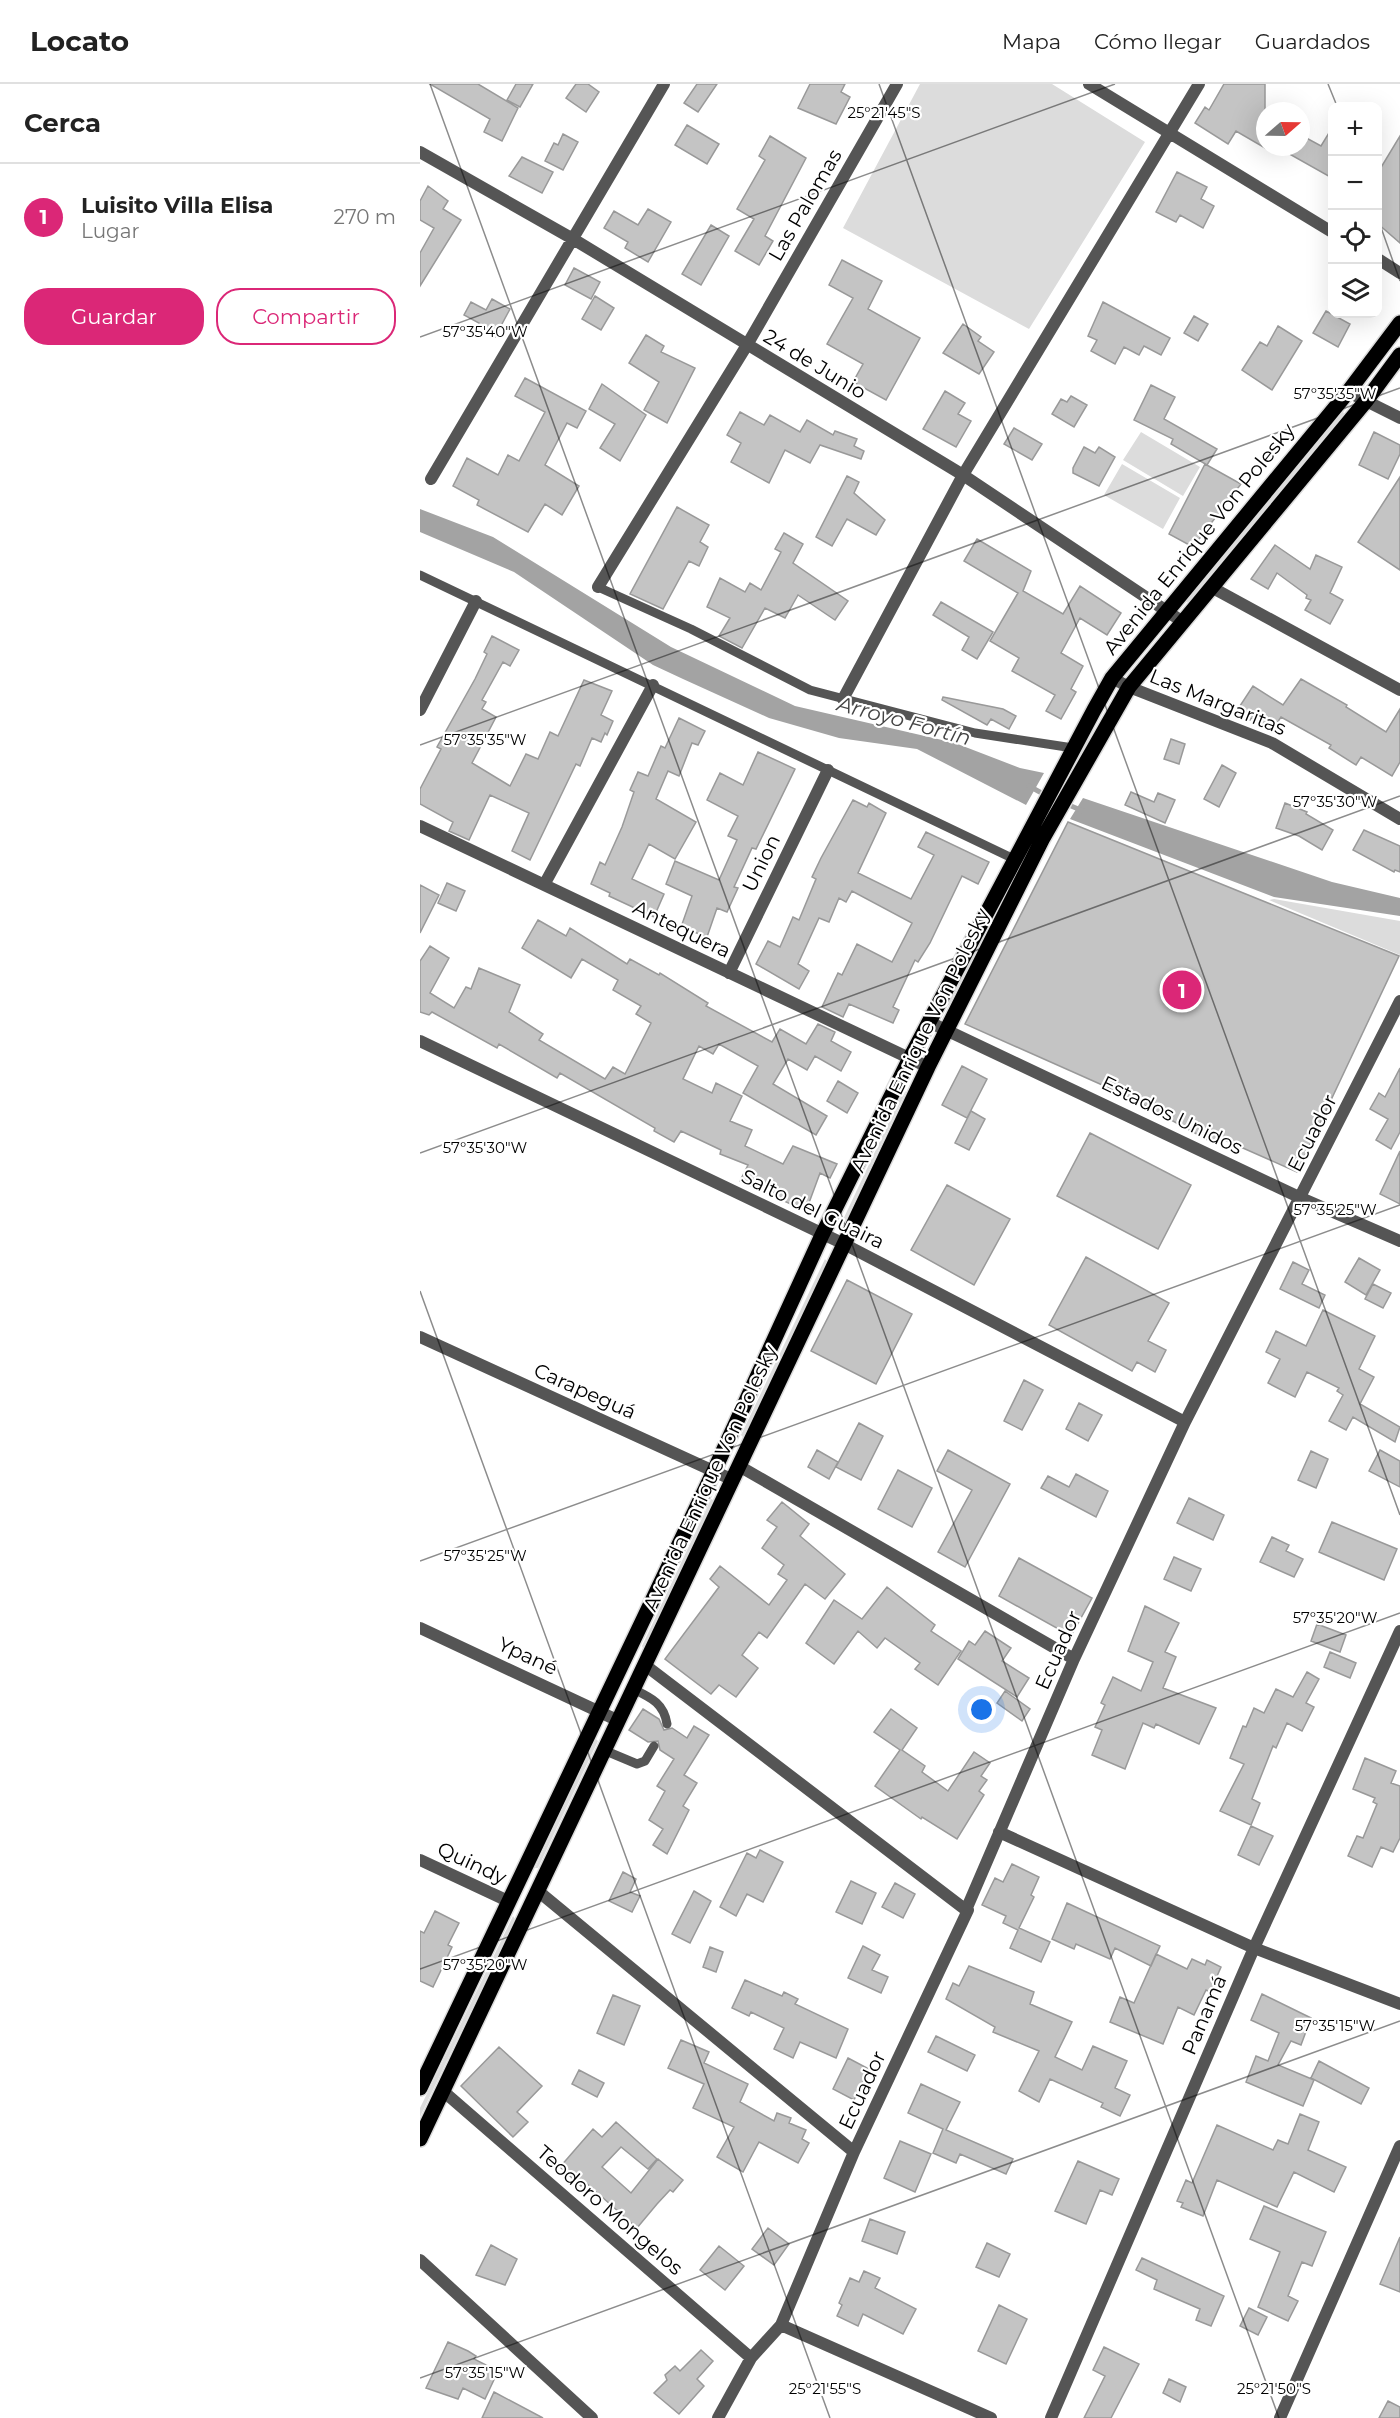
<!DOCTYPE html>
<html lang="es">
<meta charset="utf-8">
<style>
body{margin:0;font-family:Montserrat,sans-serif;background:#f6f6f6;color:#222}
.controls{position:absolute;right:18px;top:18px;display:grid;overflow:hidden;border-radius:12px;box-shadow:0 6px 24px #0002}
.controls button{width:54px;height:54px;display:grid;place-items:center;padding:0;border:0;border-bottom:2px solid #e0e0e0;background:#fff;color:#222;font:30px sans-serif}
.compass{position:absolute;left:836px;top:18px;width:54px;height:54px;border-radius:50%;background:#fff;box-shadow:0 6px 24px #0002;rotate:70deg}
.you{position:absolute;left:562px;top:1626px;width:21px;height:21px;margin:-15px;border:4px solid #fff;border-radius:50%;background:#1a73e8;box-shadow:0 0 0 9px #1a73e833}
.badge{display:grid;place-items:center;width:39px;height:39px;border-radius:50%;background:#db2777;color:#fff;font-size:20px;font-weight:700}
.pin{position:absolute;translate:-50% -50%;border:3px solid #fff;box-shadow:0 2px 6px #0006}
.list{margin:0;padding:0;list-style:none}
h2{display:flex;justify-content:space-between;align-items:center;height:78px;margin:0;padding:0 24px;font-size:26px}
h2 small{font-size:20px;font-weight:400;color:#767676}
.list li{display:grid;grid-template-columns:39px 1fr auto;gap:18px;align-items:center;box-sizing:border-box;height:108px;padding:0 24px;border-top:2px solid #e0e0e0}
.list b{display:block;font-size:22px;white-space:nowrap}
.list p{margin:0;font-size:20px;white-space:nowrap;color:#767676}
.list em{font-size:20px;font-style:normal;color:#767676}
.actions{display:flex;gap:12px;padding:18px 24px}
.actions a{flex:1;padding:14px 0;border:2px solid #db2777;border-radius:24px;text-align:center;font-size:21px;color:#db2777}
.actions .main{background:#db2777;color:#fff}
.icon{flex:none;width:33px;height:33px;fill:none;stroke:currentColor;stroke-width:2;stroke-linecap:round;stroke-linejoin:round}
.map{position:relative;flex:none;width:980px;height:2334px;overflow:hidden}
header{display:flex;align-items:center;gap:36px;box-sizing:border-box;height:84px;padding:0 30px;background:#fff;border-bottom:2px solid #e0e0e0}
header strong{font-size:28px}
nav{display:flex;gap:33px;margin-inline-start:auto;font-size:21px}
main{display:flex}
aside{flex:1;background:#fff}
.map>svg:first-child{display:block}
.green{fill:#dcdcdc}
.water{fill:#a3a3a3}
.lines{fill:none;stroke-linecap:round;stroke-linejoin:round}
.stream{stroke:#a3a3a3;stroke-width:5}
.building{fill:#c4c4c4;stroke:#999;stroke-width:1.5}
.primary-casing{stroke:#dbdbdb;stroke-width:18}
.service{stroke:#555;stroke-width:9}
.minor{stroke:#555;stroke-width:12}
.tertiary{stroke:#555;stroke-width:12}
.primary{stroke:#000;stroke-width:15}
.ticks{fill:none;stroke:#000;stroke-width:1.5;stroke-opacity:0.45}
.labels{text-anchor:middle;stroke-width:4.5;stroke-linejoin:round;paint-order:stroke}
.street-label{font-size:20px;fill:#000;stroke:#fff}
.water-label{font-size:21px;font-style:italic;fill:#444;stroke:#fff}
.ticks-label{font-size:15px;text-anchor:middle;fill:#000;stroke:#fff;stroke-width:4.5;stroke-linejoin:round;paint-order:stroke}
</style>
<header>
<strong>Locato</strong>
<nav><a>Mapa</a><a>Cómo llegar</a><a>Guardados</a></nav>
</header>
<main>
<aside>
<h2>Cerca<small></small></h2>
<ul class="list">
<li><span class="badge">1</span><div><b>Luisito Villa Elisa</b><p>Lugar</p></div><em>270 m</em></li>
</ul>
<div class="actions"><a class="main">Guardar</a><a>Compartir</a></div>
</aside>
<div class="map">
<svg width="980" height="2334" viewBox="0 0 980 2334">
<rect width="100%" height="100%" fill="#fff"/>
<!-- green -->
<path class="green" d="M500,0H632L725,58L609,245L423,144Z
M923,327L924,330L768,518L765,517Z
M721,348L780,383L763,412L703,376Z
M702,380L760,414L743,445L684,411Z
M613,756L529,921L526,922Z
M854,815L980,837V871L849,816Z
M484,1006L486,1008L424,1140H421Z
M405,1175L407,1178L323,1353L321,1351Z
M291,1415L295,1417L223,1564L222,1562Z
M175,1654L178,1657L118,1784H115Z
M93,1832L95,1835L0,2033V2024Z"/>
<!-- water -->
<path class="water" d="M0,425L73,453L251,563L375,622L535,659L600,684L624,689L606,721L497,665L419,654L349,634L263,595L233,581L94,488L0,448Z
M663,714L912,798L980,814V832L854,813L650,735Z"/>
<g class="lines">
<!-- stream -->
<path class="stream" d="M609,702L627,712
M644,719L663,727"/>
</g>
<!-- building -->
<path class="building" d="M10,0H58L98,24L82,57L64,48L70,35Z
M96,0H113L100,23L87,16Z
M156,0H168L179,8L166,28L146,14Z
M277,0H297L278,28L264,19Z
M390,0H425L421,8L430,13L416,40L378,24Z
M804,0H845V64L816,47L808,60L775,39L785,23L789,26Z
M267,41L299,60L287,80L255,61Z
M912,44V94L857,63H881V51L901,62Z
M143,50L158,58L143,86L125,77L134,59L138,61Z
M350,52L386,74L345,152L353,157L339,181L315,167L334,135L317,125L345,76L339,72Z
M980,52V159L957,139V90Z
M102,73L133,88L122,109L89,92Z
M757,88L787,103L781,115L794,122L783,144L760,131L756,138L736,128Z
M8,102L28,117L23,125L41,136L0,202V169L14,144L0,136V117Z
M228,125L251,138L228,178L205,164L208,158L184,144L194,127L218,141Z
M291,141L309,152L281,201L262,190Z
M422,176L462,197L448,225L500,254L466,316L433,298L443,280L407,260L433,214L409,201Z
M154,184L180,198L171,215L145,201Z
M175,212L194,224L181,246L162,235Z
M72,215L90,225L75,253L57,243L59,239L44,231L51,218L66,226Z
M683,218L750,254L741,271L724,262L719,271L704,263L695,280L671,267L677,256L668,252Z
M906,227L930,240L918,263L893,249Z
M774,232L788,240L778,257L764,249Z
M543,240L561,253L558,257L574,268L559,290L523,269Z
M858,242L882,257L852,306L822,286L840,258L847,262Z
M226,251L244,262L241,268L275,284L247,339L224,326L239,298L209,279Z
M105,294L166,327L157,344L147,339L125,381L159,402L142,431L125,420L108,448L57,421L59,416L33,402L47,374L78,391L88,371L99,377L125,328L95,312Z
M182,300L226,331L200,377L180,364L195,340L169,325Z
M731,301L755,313L744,335L797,365L787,381L751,360L753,355L714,336Z
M525,307L545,319L538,330L551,337L536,363L503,345Z
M651,312L667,321L654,343L632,330L641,315L647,318Z
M320,328L344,341L350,331L380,348L387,336L413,351L415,347L437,355L434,362L444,367L441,375L400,361L390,379L365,366L349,399L311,378L321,359L307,351Z
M594,344L622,360L612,376L584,360Z
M954,348L980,361V370L968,395L939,381Z
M664,363L675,369L679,363L695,373L679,402L653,389V384Z
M785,380L821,400L773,463L749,450Z
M427,392L439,398L434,409L465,436L456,451L427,435L412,462L396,453Z
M980,393V486L938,458Z
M257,423L289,441L280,458L288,463L279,482L269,477L243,525L210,510Z
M364,449L383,460L373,479L428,517L415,536L378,511L365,534L345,524L322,564L299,552L310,534L287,523L300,494L325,508L330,499L341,506L361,468L355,465Z
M557,455L611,487L603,507L643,530L660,502L701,529L687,551L660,534L641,569L663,582L651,605L656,608L641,635L626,627L635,611L592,587L599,574L570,557L598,509L544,477Z
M855,461L890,485L896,471L922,483L910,509L923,516L910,540L885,526L891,516L886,514L887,511L857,489L848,505L831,495Z
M521,518L573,548L557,575L542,566L549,553L513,531Z
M72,552L99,566L90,582L83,578L62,616L66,618L62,625L76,633L52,679L90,702L106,670L118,675L130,648L138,652L164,596L192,607L181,631L193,637L187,651L185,649L181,658L172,654L160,682L156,680L110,776L92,767L109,729L70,711L49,756L29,747L33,738L0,720V705L21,665L17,663L55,595L67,570L64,568Z
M881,595L927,621L926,623L966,648L980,625V678L972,692L941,673L936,681L909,664L911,661L861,633L851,648L831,634L830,636L816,628L833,602L863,621Z
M523,613L583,625L596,632L589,645L571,635L567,641L522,616Z
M259,634L285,647L278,661L272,659L259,692L248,687L236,715L276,738L255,775L229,760L212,795L244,810L234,833L189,812L190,809L171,800L180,778L185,781L202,743L214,708L210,706L218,688L228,692L241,662L245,664Z
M751,655L765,660L759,680L744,675Z
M338,668L375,685L336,765L332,764L314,803L318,804L307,828L297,824L287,853L261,843L272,812L246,800L255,777L299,796L317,756L308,752L318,732L287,716L300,689L323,701Z
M802,681L816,689L799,723L784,715Z
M711,708L734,718L738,709L755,716L745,739L705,721Z
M433,716L447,723L449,719L466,729L438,789L491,815L514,771L498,763L506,748L569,778L558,800L542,792L510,859L498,878L495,876L473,923L479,926L473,939L429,920L423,933L402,923L418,889L422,891L437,860L472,878L492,839L432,807L426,818L419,814L409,838L399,834L378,880L389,887L379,905L336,880L348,857L360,863L373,833L379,836L396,795L392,793L401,774Z
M865,719L887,728L886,730L913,746L902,766L879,752L856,744Z
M648,738L979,872L877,1088L798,1053L795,1060L707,1012L545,940Z
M944,746L980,762V788L975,786L974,788L933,766Z
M27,799L45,807L36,827L18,819Z
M0,801L19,811L0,849Z
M118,836L146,852L150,844L207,880L210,875L239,891L240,889L288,919L286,922L352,958L360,945L386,960L398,940L415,948L411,957L431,968L421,987L395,972L387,986L368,975L353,1000L407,1032L396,1051L323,1009L338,982L299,960L293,970L279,962L263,995L292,1009L296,999L322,1012L310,1037L332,1046L325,1062L363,1080L373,1062L417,1080L410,1094L400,1089L386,1127L320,1097L328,1081L300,1070L301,1066L261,1047L254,1058L234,1047L235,1044L140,989L137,994L79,960L77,964L12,928L9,931L0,928V877L10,862L29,874L10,909L34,924L46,903L51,905L59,884L100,901L89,928L123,950L119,956L185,995L193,983L205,990L231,939L216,930L221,922L193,906L198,896L162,875L151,894L102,864Z
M542,982L567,995L547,1034L522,1021Z
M980,984V1048L971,1065L956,1056L968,1035L950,1025L959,1009L965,1013Z
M418,997L438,1009L427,1029L407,1017Z
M551,1027L565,1035L549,1066L535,1059Z
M670,1049L771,1101L738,1165L637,1112Z
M980,1067V1120L960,1110Z
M527,1101L590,1135L554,1201L491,1166Z
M666,1173L749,1219L728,1257L746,1266L735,1288L717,1278L712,1287L629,1241Z
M939,1174L960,1186L946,1211L925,1198Z
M873,1178L889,1186L882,1200L905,1211L899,1224L860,1205Z
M427,1196L492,1230L456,1300L391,1267Z
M953,1200L971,1209L963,1224L945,1215Z
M903,1226L955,1252L939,1285L954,1293L940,1320L980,1343L975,1358L933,1333L926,1346L909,1337L923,1311L917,1307L919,1304L887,1288L875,1313L848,1299L860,1275L846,1268L856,1247L886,1262Z
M604,1296L623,1306L602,1346L584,1337Z
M659,1319L682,1331L668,1357L646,1345Z
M439,1339L463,1352L441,1396L416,1383Z
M397,1366L418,1378L409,1395L388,1383Z
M528,1366L590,1400L545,1483L518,1468L552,1406L517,1387Z
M960,1366L980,1377V1403L949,1387Z
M891,1367L908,1375L896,1404L878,1396Z
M478,1386L512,1404L492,1443L458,1425Z
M656,1390L688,1407L676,1433L621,1404L628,1392L649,1403Z
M769,1414L804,1431L793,1456L757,1439Z
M362,1418L389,1440L380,1452L425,1490L405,1515L385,1500L347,1554L339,1548L322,1571L338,1584L316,1613L299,1601L291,1610L245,1575L299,1503L290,1495L300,1482L349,1521L367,1496L358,1490L364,1481L342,1464L357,1443L347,1436Z
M912,1438L977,1465L964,1496L899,1468Z
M852,1453L869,1461L866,1467L883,1475L874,1493L840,1478Z
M754,1473L781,1485L771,1507L744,1495Z
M599,1474L672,1514L651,1552L579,1512Z
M467,1503L515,1541L511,1547L541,1567L518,1601L495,1585L500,1579L465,1554L457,1564L438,1547L414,1580L386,1559L414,1516L442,1535Z
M725,1522L759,1539L745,1568L756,1573L743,1604L796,1624L779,1660L736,1640L734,1644L723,1639L705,1685L672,1671L682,1646L675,1643L685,1621L681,1619L693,1593L721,1607L733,1578L708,1567Z
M897,1540L926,1551L920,1568L891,1557Z
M565,1547L591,1564L582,1577L609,1594L597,1613L538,1575L549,1557L555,1561Z
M910,1568L936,1579L930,1594L904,1583Z
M887,1588L899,1595L886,1619L894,1623L882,1647L867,1639L856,1664L853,1662L832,1715L840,1719L831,1741L800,1727L824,1680L810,1674L823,1642L826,1643L834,1624L844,1629L856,1605L873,1613Z
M585,1607L610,1625L602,1637L577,1619Z
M223,1625L239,1635L244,1646L252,1644L267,1654L274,1642L289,1651L264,1691L277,1699L263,1722L269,1726L247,1770L233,1761L243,1745L229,1736L245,1707L237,1702L254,1675L240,1666L238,1657L228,1658L209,1646Z
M471,1625L497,1644L482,1666L505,1682L502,1688L528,1707L554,1668L570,1679L561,1692L567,1696L559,1707L564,1711L537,1755L502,1733L501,1735L455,1702L480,1666L454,1648Z
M945,1674L976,1687L971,1699L980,1702V1754L973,1768L961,1763L952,1783L928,1772L937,1752L943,1754L957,1720L953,1718L955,1714L933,1705Z
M831,1742L853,1752L839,1781L818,1771Z
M340,1766L363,1778L343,1818L327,1810L316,1832L300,1823L327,1769L336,1774Z
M592,1780L619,1793L611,1811L614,1813L599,1844L630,1858L621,1878L590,1864L598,1846L583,1839L586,1832L562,1821L575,1794L583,1798Z
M203,1788L216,1795L210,1808L220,1812L212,1828L189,1817Z
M431,1797L456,1809L442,1840L416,1828Z
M475,1799L495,1810L483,1834L462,1823Z
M274,1807L291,1817L270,1859L252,1850Z
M647,1819L740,1862L731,1882L695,1864L690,1875L656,1860L654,1865L632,1855Z
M15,1827L39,1839L28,1861L32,1863L13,1903L0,1897V1847L4,1849Z
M443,1862L460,1871L452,1886L468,1893L461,1909L428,1894Z
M290,1863L303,1868L296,1888L283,1883Z
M736,1870L767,1885L772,1875L785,1881L787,1876L801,1883L790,1908L786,1906L774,1931L758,1923L743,1960L690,1938L700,1913L714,1919Z
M549,1882L614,1908L610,1920L652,1938L635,1973L662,1986L673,1962L707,1977L695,2004L710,2011L700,2032L681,2023L683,2019L630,1995L619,2018L599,2007L619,1967L573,1948L575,1943L526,1915L533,1899L539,1902Z
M325,1896L362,1912L364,1908L378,1915L375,1920L428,1945L416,1974L380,1958L373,1974L354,1965L364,1944L331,1928L329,1932L312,1924Z
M842,1910L891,1934L881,1961L871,1957L858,1981L894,1996L883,2022L826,1998L836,1972L848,1977L859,1949L831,1936Z
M193,1911L220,1922L204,1961L177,1949Z
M516,1952L555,1971L547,1987L508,1968Z
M261,1956L289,1968L284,1979L328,2000L320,2018L354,2037L357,2029L371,2034L369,2039L386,2046L382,2055L389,2059L378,2079L339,2058L323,2088L297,2073L314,2043L273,2024L284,2000L248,1984Z
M79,1963L122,2002L97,2028L108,2038L93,2053L41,2002Z
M428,1974L449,1985L434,2016L413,2005Z
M899,1977L949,2004L941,2020L891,1994Z
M159,1986L184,1999L177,2013L152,2000Z
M501,2000L540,2018L526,2046L593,2075L586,2090L540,2070L536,2079L513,2069L523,2045L488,2029Z
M880,2030L899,2038L888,2066L926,2083L914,2108L874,2088L857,2123L797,2096L783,2132L761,2123L763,2119L757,2117L766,2096L772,2099L797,2041L853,2066L858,2056L868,2060Z
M196,2038L237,2075L228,2085L201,2063L182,2083L211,2109L238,2075L263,2096L253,2108L250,2106L237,2120L217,2144L165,2098L161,2102L140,2083L173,2045L182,2053Z
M480,2057L511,2070L495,2108L464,2094Z
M658,2077L699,2095L692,2111L680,2106L666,2140L635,2127Z
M844,2122L906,2148L892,2182L882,2178L868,2212L878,2217L868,2237L838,2223L860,2168L830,2155Z
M450,2135L485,2148L477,2170L442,2157Z
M348,2144L369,2160L354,2181L332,2165Z
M980,2153V2208L960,2200Z
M567,2159L590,2170L579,2193L556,2183Z
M71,2161L97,2175L85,2201L56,2191Z
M299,2162L324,2182L305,2206L280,2186Z
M722,2174L804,2212L791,2242L776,2236L780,2225L734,2205L737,2196L716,2186Z
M444,2187L460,2194L455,2204L496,2225L483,2250L443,2230L438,2242L417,2232L422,2221L419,2219L430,2194L439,2198Z
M579,2221L607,2235L586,2280L558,2267Z
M829,2224L847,2233L838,2251L820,2242Z
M28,2258L48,2267L56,2272L54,2275L78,2287L65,2315L43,2304L38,2315L6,2304Z
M684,2263L719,2280L691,2334H664L685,2292L673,2286Z
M281,2266L293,2277L277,2295L284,2302L259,2330L234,2309L247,2296L245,2291L255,2282L260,2287Z
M749,2295L766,2303L760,2318L743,2309Z
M74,2308L123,2334H62Z
M968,2317L980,2323V2334H959Z"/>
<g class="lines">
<defs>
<path id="primary" d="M0,2004L294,1387L402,1151L490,974L674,626L692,594L928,308L980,239
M0,2055L508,983L623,754L709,603L946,317L980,271"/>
</defs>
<!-- primary casing -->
<use href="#primary" class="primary-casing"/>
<!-- service -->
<path class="service" d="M0,491L594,775
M178,503L271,545L390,606L555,649L653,664
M215,1606C232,1614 244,1620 247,1640
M186,1667L217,1680L225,1677L234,1662"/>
<!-- minor -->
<path class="minor" d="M669,0L912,148
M0,68L153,155L543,391L763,538
M958,175L980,189
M11,395L244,0
M178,503L327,261L477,0
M791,503L980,606
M692,594L709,603L852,659L980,735
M423,615L543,391L779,0
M0,626L56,517
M0,742L508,983
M124,801L233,601
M309,889L408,686
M509,938L881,1114L980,1157
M0,957L424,1160L765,1338
M0,1253L313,1396
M319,1382L654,1575
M0,1544L199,1637
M225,1581L546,1826
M579,1748L834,1864L980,1920
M0,1776L88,1817
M118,1807L434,2068
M23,2007L331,2274
M0,2176L172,2334
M361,2241L571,2334
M298,2334L331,2274L361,2241L434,2068L548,1826H546L654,1575L765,1338L980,917
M631,2334L834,1864L980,1547
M860,2334L980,2062"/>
<!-- tertiary -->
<path class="tertiary" d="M928,308L980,334"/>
<!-- primary -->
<use href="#primary" class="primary"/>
</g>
<!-- ticks -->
<path class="ticks" d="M10,0L859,2334M459,0L980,1431M908,0L917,22M958,135L980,197M0,253L695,0M0,661L980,304M0,1069L980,712M0,1207L410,2334M0,1477L980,1121M0,1885L980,1529M0,2294L980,1937"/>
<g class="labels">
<!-- street labels -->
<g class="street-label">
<text transform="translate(385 121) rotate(-60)" y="7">Las Palomas</text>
<text transform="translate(395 280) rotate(31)" y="7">24 de Junio</text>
<text transform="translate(779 455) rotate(-51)" y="7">Avenida Enrique Von Polesky</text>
<text transform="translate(798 618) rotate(22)" y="7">Las Margaritas</text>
<text transform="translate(341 779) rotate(-64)" y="7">Union</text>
<text transform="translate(262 845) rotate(26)" y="7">Antequera</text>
<text transform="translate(500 956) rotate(-64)" y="7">Avenida Enrique Von Polesky</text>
<text transform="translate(752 1031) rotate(26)" y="7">Estados Unidos</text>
<text transform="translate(892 1049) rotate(-63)" y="7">Ecuador</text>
<text transform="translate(393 1125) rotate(26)" y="7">Salto del Guaira</text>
<text transform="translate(165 1307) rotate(24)" y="7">Carapeguá</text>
<text transform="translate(290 1394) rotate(-65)" y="7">Avenida Enrique Von Polesky</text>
<text transform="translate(638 1566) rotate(-66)" y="7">Ecuador</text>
<text transform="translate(108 1572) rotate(25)" y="7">Ypané</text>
<text transform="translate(52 1779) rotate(25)" y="7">Quindy</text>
<text transform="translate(784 1931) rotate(-67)" y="7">Panamá</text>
<text transform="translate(442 2006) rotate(-65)" y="7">Ecuador</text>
<text transform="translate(190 2126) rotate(41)" y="7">Teodoro Mongelos</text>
</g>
<!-- water labels -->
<g class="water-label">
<text transform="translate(484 637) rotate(15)" y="7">Arroyo Fortín</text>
</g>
</g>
<g class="ticks-label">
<text x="464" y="34">25°21'45"S</text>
<text x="65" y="253">57°35'40"W</text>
<text x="915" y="315">57°35'35"W</text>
<text x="65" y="661">57°35'35"W</text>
<text x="915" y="723">57°35'30"W</text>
<text x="65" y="1069">57°35'30"W</text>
<text x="915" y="1131">57°35'25"W</text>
<text x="65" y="1477">57°35'25"W</text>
<text x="915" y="1539">57°35'20"W</text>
<text x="65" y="1886">57°35'20"W</text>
<text x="915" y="1947">57°35'15"W</text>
<text x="65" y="2294">57°35'15"W</text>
<text x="405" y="2310">25°21'55"S</text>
<text x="854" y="2310">25°21'50"S</text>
</g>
</svg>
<div class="controls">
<button>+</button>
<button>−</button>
<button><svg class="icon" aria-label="locate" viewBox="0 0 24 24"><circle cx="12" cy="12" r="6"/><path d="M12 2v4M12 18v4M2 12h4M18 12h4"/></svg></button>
<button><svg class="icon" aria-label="layers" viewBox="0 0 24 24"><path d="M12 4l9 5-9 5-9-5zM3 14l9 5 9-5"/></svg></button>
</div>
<svg class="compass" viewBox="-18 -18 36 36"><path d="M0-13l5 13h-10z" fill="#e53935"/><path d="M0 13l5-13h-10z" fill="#767676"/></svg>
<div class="you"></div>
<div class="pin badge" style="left:762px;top:906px">1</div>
</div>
</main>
